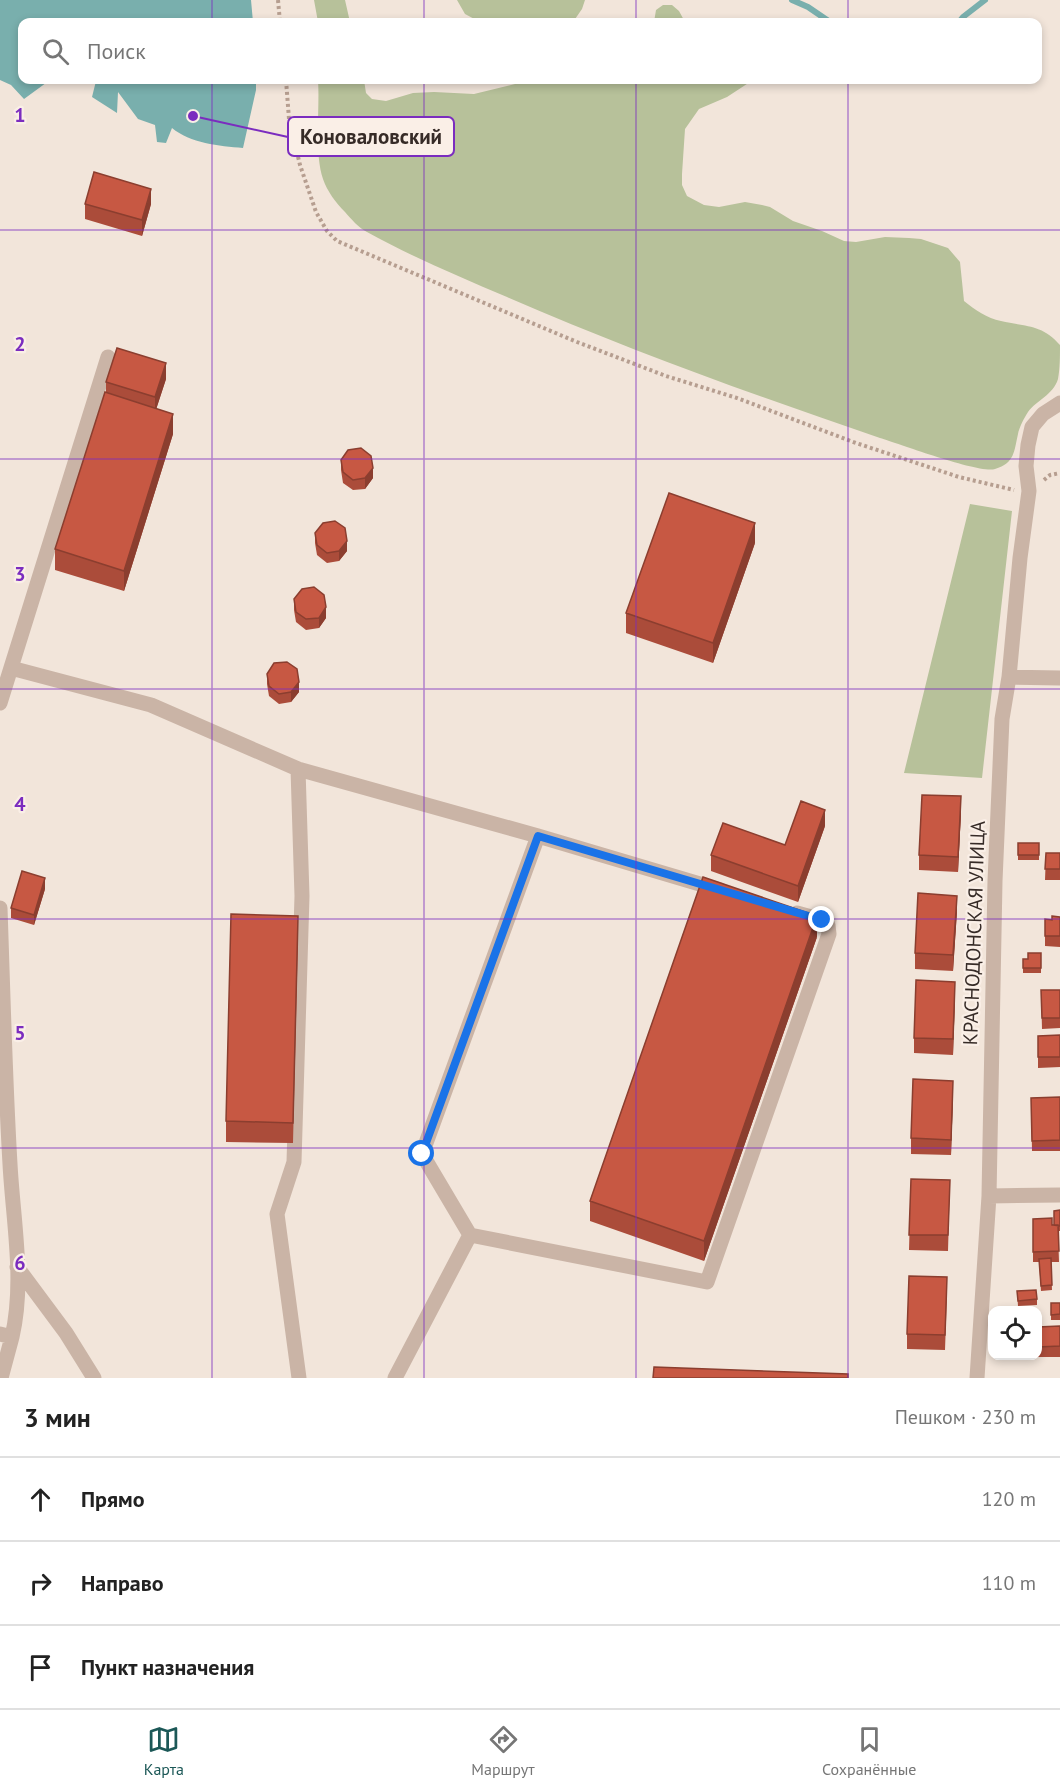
<!DOCTYPE html>
<html lang="ru">
<meta charset="utf-8">
<style>
body{margin:0;font-family:"PT Sans",sans-serif;background:#f2f2f2;color:#222}
.controls{position:absolute;right:18px;bottom:18px;display:grid;overflow:hidden;border-radius:12px;box-shadow:0 3px 9px #0003}
.controls button{width:54px;height:54px;display:grid;place-items:center;padding:0;border:0;border-bottom:2px solid #e0e0e0;background:#fff;color:#222;font:30px sans-serif}
.stop{position:absolute;width:18px;height:18px;margin:-14px;border:4px solid #1a73e8;border-radius:50%;background:#fff}
.stop.end{background:#1a73e8;border-color:#fff;box-shadow:0 2px 6px #0008}
.list{margin:0;padding:0;list-style:none}
h2{display:flex;justify-content:space-between;align-items:center;height:78px;margin:0;padding:0 24px;font-size:26px}
h2 small{font-size:20px;font-weight:400;color:#767676}
.list li{display:grid;grid-template-columns:39px 1fr auto;gap:18px;align-items:center;box-sizing:border-box;height:84px;padding:0 24px;border-top:2px solid #e0e0e0}
.list b{display:block;font-size:22px;white-space:nowrap}
.list em{font-size:20px;font-style:normal;color:#767676}
.icon{flex:none;width:33px;height:33px;fill:none;stroke:currentColor;stroke-width:2;stroke-linecap:round;stroke-linejoin:round}
.map{position:relative;flex:none;width:1060px;height:1378px;overflow:hidden}
.search{position:absolute;background:#fff;box-shadow:0 3px 9px #0003;left:18px;right:18px;top:18px;height:66px;display:flex;align-items:center;gap:15px;box-sizing:border-box;padding:0 21px;border-radius:12px;color:#767676;font-size:22px}
.sheet{height:330px;background:#fff}
nav{display:flex;justify-content:space-around;align-items:center;box-sizing:border-box;height:84px;border-top:2px solid #e0e0e0;background:#fff;font-size:16px;color:#767676}
nav a{display:grid;justify-items:center;gap:3px}
nav .on{color:#1c5857}
.map>svg:first-child{display:block}
.green{fill:#b7c19a}
.water{fill:#79afad}
.lines{fill:none;stroke-linecap:round;stroke-linejoin:round}
.stream{stroke:#79afad;stroke-width:6}
.path{stroke:#b69e90;stroke-width:4;stroke-dasharray:3 3;stroke-linecap:butt}
.minor{stroke:#cab4a6;stroke-width:15}
.wall{fill:#ab4c3a}
.shaded-wall{fill:#8b3e2f}
.building{fill:#c75843;stroke:#8b3e2f;stroke-width:1.5}
.route{stroke:#1a73e8;stroke-width:8}
.grid{fill:none;stroke:#7b2cbf;stroke-width:1.5;stroke-opacity:0.55}
.labels{text-anchor:middle;stroke-width:4.5;stroke-linejoin:round;paint-order:stroke}
.street-label{font-size:20px;fill:#362b27;stroke:#faefe7}
.grid-label{font-size:20px;text-anchor:middle;font-weight:bold;fill:#7b2cbf;stroke:#faefe7;stroke-width:4.5;stroke-linejoin:round;paint-order:stroke}
.leader{fill:none;stroke:#7b2cbf;stroke-width:2}
.callout-dot{fill:#7b2cbf;stroke:#faefe7;stroke-width:2}
.callout{fill:#faefe7;stroke:#7b2cbf;stroke-width:2}
.callout-label{font-size:21px;text-anchor:middle;font-weight:bold;fill:#362b27}
</style>
<div class="map">
<svg width="1060" height="1378" viewBox="0 0 1060 1378">
<rect width="100%" height="100%" fill="#f2e5da"/>
<!-- green -->
<path class="green" d="M314,0H345L350,22H318Z
M457,0H585L582,9L573,22H480L465,14Z
M663,5H672L679,11L685,22H654L656,10Z
M318,80H364L366,93L372,99L386,101L413,93L434,92L474,94L531,80L579,81L753,80L727,97L699,109L685,129L682,174V185L687,196L704,205L719,207L745,202L762,205L770,207L793,221L822,231L844,241L856,242L885,237L909,238L921,239L948,248L960,262L964,301C975,310 987,318 1001,321C1026,327 1042,324 1060,345C1060,356 1060,369 1058,379C1053,395 1037,400 1028,412C1024,418 1019,428 1018,434C1014,451 1015,463 995,469C980,474 900,444 880,438C754,395 629,350 507,297C460,277 412,257 367,232C359,228 351,219 345,212C336,203 327,191 323,179C314,153 320,108 318,80Z
M970,504L1012,511L982,778L904,773Z"/>
<!-- water -->
<path class="water" d="M0,0H251L253,22H22V80H50L24,99L11,85L0,80Z
M87,80H256V90L243,148C219,146 190,143 172,128L166,143L157,142L155,125L138,119L118,92L117,113L92,97L96,81Z"/>
<g class="lines">
<!-- stream -->
<path class="stream" d="M792,0L808,7L830,22
M959,22L963,17L985,0"/>
<!-- path -->
<path class="path" d="M278,0L280,22
M286,80L289,119L300,165L316,212L327,231L337,241L577,342L666,376L737,398L856,443L959,477L1014,490
M1044,480L1050,475L1060,473"/>
<!-- minor -->
<path class="minor" d="M11,668L151,705L298,769L538,836L720,890
M1009,677L1060,678
M0,703L108,357
M298,769L302,896L294,1162L277,1214L299,1378
M0,908C3,994 5,1079 10,1164C13,1221 25,1281 12,1337L0,1334
M989,1196L1060,1195
M470,1235L707,1282L829,934L828,925L822,920L797,913
M17,1267L66,1333L94,1378
M1,1378L12,1337
M395,1378L470,1235L422,1154L538,836
M977,1378L989,1196L995,881L1002,719L1009,677L1020,558L1029,491L1026,466L1028,445L1032,427L1043,414L1060,403"/>
</g>
<!-- wall -->
<path class="wall" d="M85,204H151L142,236L85,219Z
M166,379L156,409L173,434L124,591L55,570V549L106,393V382Z
M341,460L373,478L365,489L353,490L343,483L341,470Z
M315,533L347,551L339,561L327,563L317,555L315,543Z
M755,543L713,663L626,633V613Z
M294,599L326,618L319,628L306,630L296,622L294,610Z
M267,674L299,692L291,702L279,704L269,696L267,684Z
M961,812L958,872L919,870V855Z
M825,826L798,902L711,871V855L785,845Z
M1018,843H1039V860H1018Z
M1046,853H1060V880H1045Z
M45,889L34,925L11,918V908Z
M957,911L953,971L915,969V953Z
M1060,917V947L1045,946V919L1052,920Z
M298,936L293,1143L226,1142V1121Z
M817,937L704,1261L590,1221V1201Z
M1041,953V973H1023V959H1028Z
M1041,990H1060V1028L1042,1029Z
M955,997L953,1055L914,1053V1038Z
M1060,1035V1067L1038,1068V1036Z
M953,1096L951,1155L911,1154V1138Z
M1060,1097V1151H1032L1031,1098Z
M911,1179L950,1180L948,1251L909,1250Z
M1060,1210V1231H1058L1059,1262H1051L1052,1290L1041,1291L1039,1262H1033V1219L1054,1225Z
M1017,1291L1037,1299V1305L1018,1306Z
M947,1293L945,1350L907,1349V1334Z
M1051,1303H1060V1320H1051Z
M1060,1326V1357H1030V1356H1038V1327Z"/>
<!-- shaded-wall -->
<path class="shaded-wall" d="M151,189V204L142,236V220Z
M166,363V379L155,413V397Z
M173,414V434L124,591V571Z
M373,468V478L365,489V478Z
M755,523V543L713,663V643Z
M347,541V551L339,561V551Z
M326,607V618L319,628V618Z
M299,682V692L291,702V692Z
M961,796V812L958,872V857Z
M825,810V826L798,902V886Z
M45,878V889L34,925V915Z
M957,896V911L953,971V955Z
M817,916V937L704,1261V1241Z
M955,982V997L953,1055V1039Z
M953,1081V1096L951,1155V1140Z"/>
<!-- building -->
<path class="building" d="M94,172L151,189L142,220L85,204Z
M117,348L166,363L155,397L106,382Z
M105,392L173,414L124,571L55,549Z
M361,448L371,456L373,468L365,478L353,480L343,472L341,460L348,450Z
M669,493L755,523L713,643L626,613Z
M335,521L345,528L347,541L339,551L327,553L317,545L315,533L323,523Z
M314,587L324,595L326,607L319,618L306,619L296,612L294,599L302,589Z
M287,662L297,669L299,682L291,692L279,694L269,686L267,674L274,663Z
M922,795L961,796L958,857L919,855Z
M801,801L825,810L798,886L711,855L723,823L785,845Z
M1018,843H1039V855H1018Z
M1046,853H1060V869H1045Z
M22,871L45,878L34,915L11,908Z
M703,877L817,916L704,1241L590,1201Z
M918,893L957,896L953,955L915,953Z
M231,914L298,916L293,1123L226,1121Z
M1052,916L1060,917V936H1045V919L1052,920Z
M1028,953H1041V968H1023V959H1028Z
M916,980L955,982L953,1039L914,1038Z
M1041,990H1060V1018H1042Z
M1060,1035V1057H1038V1036Z
M913,1079L953,1081L951,1140L911,1138Z
M1060,1097V1140L1032,1141L1031,1098Z
M911,1179L950,1180L948,1235H909Z
M1060,1210V1226L1054,1225V1211Z
M1052,1218V1225H1058L1059,1251L1033,1252V1219Z
M1051,1258L1052,1285L1041,1286L1039,1259Z
M909,1276L947,1277L945,1335L907,1334Z
M1036,1290L1037,1299L1018,1301L1017,1291Z
M1051,1303H1060V1314L1051,1315Z
M1060,1326V1346L1038,1347V1327Z
M654,1367L848,1374V1378H653Z"/>
<g class="lines">
<!-- route -->
<path class="route" d="M422,1154L538,836L822,920"/>
</g>
<!-- grid -->
<path class="grid" d="M212,0V22M424,0V22M636,0V22M848,0V22M212,80V1378M424,80V1378M636,80V1378M848,80V1378M0,230H1060M0,459H1060M0,689H1060M0,919H1060M0,1148H1060"/>
<g class="labels">
<!-- street labels -->
<g class="street-label">
<text transform="translate(974 933) rotate(-88)" y="7">КРАСНОДОНСКАЯ УЛИЦА</text>
</g>
</g>
<g class="grid-label">
<text x="20" y="122">1</text>
<text x="20" y="351">2</text>
<text x="20" y="581">3</text>
<text x="20" y="811">4</text>
<text x="20" y="1040">5</text>
<text x="20" y="1270">6</text>
</g>
<!-- callouts -->
<path class="leader" d="M193 116L288 137"/>
<circle class="callout-dot" cx="193" cy="116" r="6"/>
<rect class="callout" x="288" y="117" width="166" height="39" rx="6"/>
<g class="callout-label">
<text x="371" y="144">Коноваловский</text>
</g>
</svg>
<div class="controls">
<button><svg class="icon" aria-label="locate" viewBox="0 0 24 24"><circle cx="12" cy="12" r="6"/><path d="M12 2v4M12 18v4M2 12h4M18 12h4"/></svg></button>
</div>
<div class="stop" style="left:422px;top:1154px"></div>
<div class="stop end" style="left:822px;top:920px"></div>
<div class="search"><svg class="icon" aria-label="search" viewBox="0 0 24 24"><circle cx="10" cy="10" r="6"/><path d="M15 15l6 6"/></svg>Поиск</div>
</div>
<section class="sheet">
<h2>3 мин<small>Пешком · 230 m</small></h2>
<ul class="list">
<li><svg class="icon" aria-label="ahead" viewBox="0 0 24 24"><path d="M12 20V5M6 11l6-6 6 6"/></svg><div><b>Прямо</b></div><em>120 m</em></li>
<li><svg class="icon" aria-label="right" viewBox="0 0 24 24"><path d="M7 20v-9h11M14 6l5 5-5 5"/></svg><div><b>Направо</b></div><em>110 m</em></li>
<li><svg class="icon" aria-label="arrive" viewBox="0 0 24 24"><path d="M6 21V4h12l-3 4 3 4H6"/></svg><div><b>Пункт назначения</b></div></li>
</ul>
</section>
<nav>
<a class="on"><svg class="icon" aria-label="map" viewBox="0 0 24 24"><path d="M3 6l6-2 6 2 6-2v14l-6 2-6-2-6 2zM9 4v14M15 6v14"/></svg>Карта</a>
<a><svg class="icon" aria-label="directions" viewBox="0 0 24 24"><path d="M12 3l9 9-9 9-9-9zM9 14v-3h6M13 9l2 2-2 2"/></svg>Маршрут</a>
<a><svg class="icon" aria-label="saved" viewBox="0 0 24 24"><path d="M7 4h10v16l-5-4-5 4z"/></svg>Сохранённые</a>
</nav>
